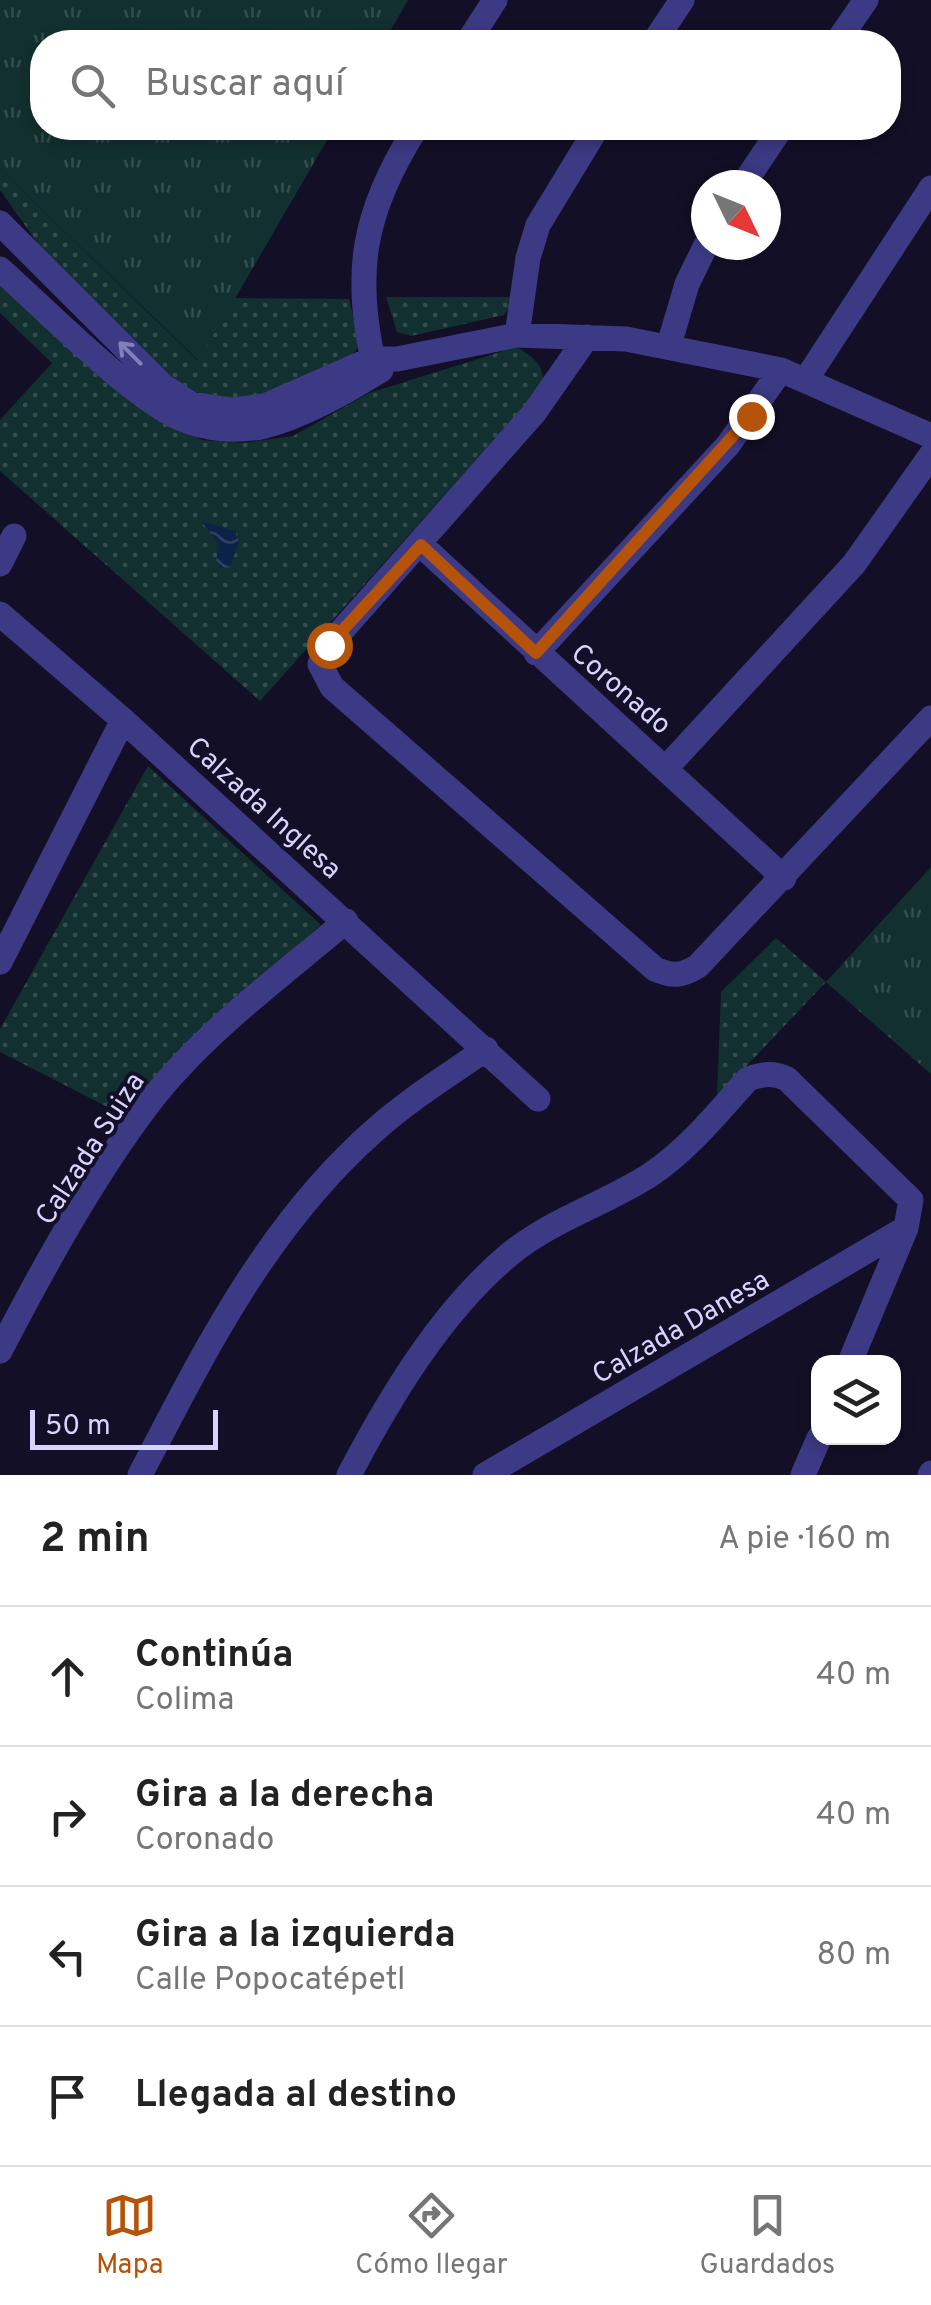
<!DOCTYPE html>
<html lang="es">
<meta charset="utf-8">
<style>
body{margin:0;font-family:Overpass,sans-serif;background:#f2f2f2;color:#222}
.controls{position:absolute;right:30px;bottom:30px;display:grid;overflow:hidden;border-radius:20px;box-shadow:0 5px 15px #0003}
.controls button{width:90px;height:90px;display:grid;place-items:center;padding:0;border:0;border-bottom:2px solid #e0e0e0;background:#fff;color:#222;font:50px sans-serif}
.compass{position:absolute;left:691px;top:170px;width:90px;height:90px;border-radius:50%;background:#fff;box-shadow:0 5px 15px #0003;rotate:133deg}
.scale{position:absolute;left:30px;bottom:25px;width:188px;box-sizing:border-box;padding-left:10px;border:5px solid #d9d4ff;border-top:0;font-size:28px;line-height:35px;white-space:nowrap;color:#d9d4ff;-webkit-text-stroke:8px #130f26;paint-order:stroke}
.stop{position:absolute;width:30px;height:30px;margin:-22px;border:8px solid #b45309;border-radius:50%;background:#fff}
.stop.end{background:#b45309;border-color:#fff;box-shadow:0 2px 10px #0008}
.list{margin:0;padding:0;list-style:none}
h2{display:flex;justify-content:space-between;align-items:center;height:130px;margin:0;padding:0 40px;font-size:42px}
h2 small{font-size:32px;font-weight:400;color:#767676}
.list li{display:grid;grid-template-columns:65px 1fr auto;gap:30px;align-items:center;box-sizing:border-box;height:140px;padding:0 40px;border-top:2px solid #e0e0e0}
.list b{display:block;font-size:38px;white-space:nowrap}
.list p{margin:0;font-size:32px;white-space:nowrap;color:#767676}
.list em{font-size:32px;font-style:normal;color:#767676}
.icon{flex:none;width:55px;height:55px;fill:none;stroke:currentColor;stroke-width:2;stroke-linecap:round;stroke-linejoin:round}
.map{position:relative;flex:none;width:931px;height:1475px;overflow:hidden}
.search{position:absolute;background:#fff;box-shadow:0 5px 15px #0003;left:30px;right:30px;top:30px;height:110px;display:flex;align-items:center;gap:25px;box-sizing:border-box;padding:0 35px;border-radius:40px;color:#767676;font-size:38px}
.sheet{height:690px;background:#fff}
nav{display:flex;justify-content:space-around;align-items:center;box-sizing:border-box;height:140px;border-top:2px solid #e0e0e0;background:#fff;font-size:28px;color:#767676}
nav a{display:grid;justify-items:center;gap:5px}
nav .on{color:#b45309}
.map>svg:first-child{display:block}
.grass{fill:url(#grass-tufts)}
.park{fill:url(#park-dots)}
.water{fill:url(#water-waves)}
.lines{fill:none;stroke-linecap:round;stroke-linejoin:round}
.minor{stroke:#3d3a85;stroke-width:25}
.oneway{stroke:#837fbc}
.route{stroke:#b45309;stroke-width:12}
.labels{text-anchor:middle;stroke-width:8;stroke-linejoin:round;paint-order:stroke}
.street-label{font-size:28px;fill:#d9d4ff;stroke:#130f26}
</style>
<div class="map">
<svg width="931" height="1475" viewBox="0 0 931 1475">
<defs>
<pattern id="grass-tufts" width="24" height="20" patternUnits="userSpaceOnUse" patternTransform="scale(2.5)"><rect width="24" height="20" fill="#12302f"/><path d="M3 7l-1-3M5 7V3M7 7l1-3M15 17l-1-3M17 17v-4M19 17l1-3" fill="none" stroke="#344d4e"/></pattern>
<pattern id="park-dots" width="8" height="8" patternUnits="userSpaceOnUse" patternTransform="scale(2.5)"><rect width="8" height="8" fill="#12302f"/><path d="M2 2h.1M6 6h.1" fill="none" stroke="#344d4e" stroke-width="1.8" stroke-linecap="round"/></pattern>
<pattern id="water-waves" width="16" height="10" patternUnits="userSpaceOnUse" patternTransform="scale(2.5)"><rect width="16" height="10" fill="#0c2248"/><path d="M0 5q4-4 8 0t8 0" fill="none" stroke="#2f4163"/></pattern>
</defs>
<rect width="100%" height="100%" fill="#130f26"/>
<!-- grass -->
<path class="grass" d="M0,0H408L384,42H42V128H334L199,361L0,169Z
M931,867V1074L826,982Z"/>
<!-- park -->
<path class="park" d="M0,169L198,361L235,298L349,299L360,345L351,356C291,385 240,421 175,382L49,259L0,190Z
M0,276L170,426L202,440L244,443L293,436L369,393L516,347C533,357 543,363 544,384L260,701L0,471V420L52,363L0,313Z
M386,297H516L504,315L411,336L397,332Z
M148,766L321,925L180,1049L125,1116L0,1052V1029Z
M776,938L826,982L717,1097L721,992Z"/>
<!-- water -->
<path class="water" d="M201,521L235,531L239,542L230,567L221,568L216,561L219,544Z"/>
<g class="lines">
<!-- minor -->
<path class="minor" d="M468,42L495,0
M654,42L682,0
M837,42L866,0
M743,185L781,128
M0,223L163,386L191,404L232,410L265,406L372,359H397L517,335L626,339L781,370L931,436
M0,269C44,308 133,399 182,419C206,430 239,432 265,426C304,416 347,391 381,370
M517,335L528,258L538,225L597,128
M587,337L534,413L329,645L320,664L332,687L655,969C673,977 682,976 698,966L931,718
M669,345L687,284L706,245
M376,373C352,275 362,213 416,128
M807,378L931,188
M421,545L784,878
M0,564L14,536
M0,614L123,720L538,1099
M536,653L728,445L781,370
M667,767L854,564L931,455
M0,962L123,720
M0,1351C42,1270 94,1175 150,1102C204,1032 279,978 346,921
M140,1475C205,1350 267,1225 375,1130C408,1100 449,1075 486,1049
M349,1475C390,1397 442,1310 510,1254C551,1220 605,1204 650,1175C688,1150 718,1112 748,1079C763,1074 773,1072 787,1079L911,1200L906,1228L850,1362
M485,1475L906,1228
M803,1475L819,1438
M930,1475L931,1473"/>
</g>
<!-- one-way arrows -->
<defs><path id="oneway-shaft" d="M-6 0H5M1.5-3L5.5 0L1.5 3" fill="none" stroke-width="1.6" stroke-linecap="round" stroke-linejoin="round" transform="scale(2.5)"/></defs>
<use class="oneway" href="#oneway-shaft" transform="translate(130 353) rotate(-135)"/>
<g class="lines">
<!-- route -->
<path class="route" d="M329,645L421,545L536,653L751,416"/>
</g>
<g class="labels">
<!-- street labels -->
<g class="street-label">
<text transform="translate(622 688) rotate(41)" y="10">Coronado</text>
<text transform="translate(265 807) rotate(42)" y="10">Calzada Inglesa</text>
<text transform="translate(89 1148) rotate(-57)" y="10">Calzada Suiza</text>
<text transform="translate(680 1326) rotate(-30)" y="10">Calzada Danesa</text>
</g>
</g>
</svg>
<div class="controls">
<button><svg class="icon" aria-label="layers" viewBox="0 0 24 24"><path d="M12 4l9 5-9 5-9-5zM3 14l9 5 9-5"/></svg></button>
</div>
<svg class="compass" viewBox="-18 -18 36 36"><path d="M0-13l5 13h-10z" fill="#e53935"/><path d="M0 13l5-13h-10z" fill="#767676"/></svg>
<div class="scale">50 m</div>
<div class="stop" style="left:329px;top:645px"></div>
<div class="stop end" style="left:751px;top:416px"></div>
<div class="search"><svg class="icon" aria-label="search" viewBox="0 0 24 24"><circle cx="10" cy="10" r="6"/><path d="M15 15l6 6"/></svg>Buscar aquí</div>
</div>
<section class="sheet">
<h2>2 min<small>A pie · 160 m</small></h2>
<ul class="list">
<li><svg class="icon" aria-label="ahead" viewBox="0 0 24 24"><path d="M12 20V5M6 11l6-6 6 6"/></svg><div><b>Continúa</b><p>Colima</p></div><em>40 m</em></li>
<li><svg class="icon" aria-label="right" viewBox="0 0 24 24"><path d="M7 20v-9h11M14 6l5 5-5 5"/></svg><div><b>Gira a la derecha</b><p>Coronado</p></div><em>40 m</em></li>
<li><svg class="icon" aria-label="left" viewBox="0 0 24 24"><path d="M17 20v-9H6M10 6l-5 5 5 5"/></svg><div><b>Gira a la izquierda</b><p>Calle Popocatépetl</p></div><em>80 m</em></li>
<li><svg class="icon" aria-label="arrive" viewBox="0 0 24 24"><path d="M6 21V4h12l-3 4 3 4H6"/></svg><div><b>Llegada al destino</b></div></li>
</ul>
</section>
<nav>
<a class="on"><svg class="icon" aria-label="map" viewBox="0 0 24 24"><path d="M3 6l6-2 6 2 6-2v14l-6 2-6-2-6 2zM9 4v14M15 6v14"/></svg>Mapa</a>
<a><svg class="icon" aria-label="directions" viewBox="0 0 24 24"><path d="M12 3l9 9-9 9-9-9zM9 14v-3h6M13 9l2 2-2 2"/></svg>Cómo llegar</a>
<a><svg class="icon" aria-label="saved" viewBox="0 0 24 24"><path d="M7 4h10v16l-5-4-5 4z"/></svg>Guardados</a>
</nav>
